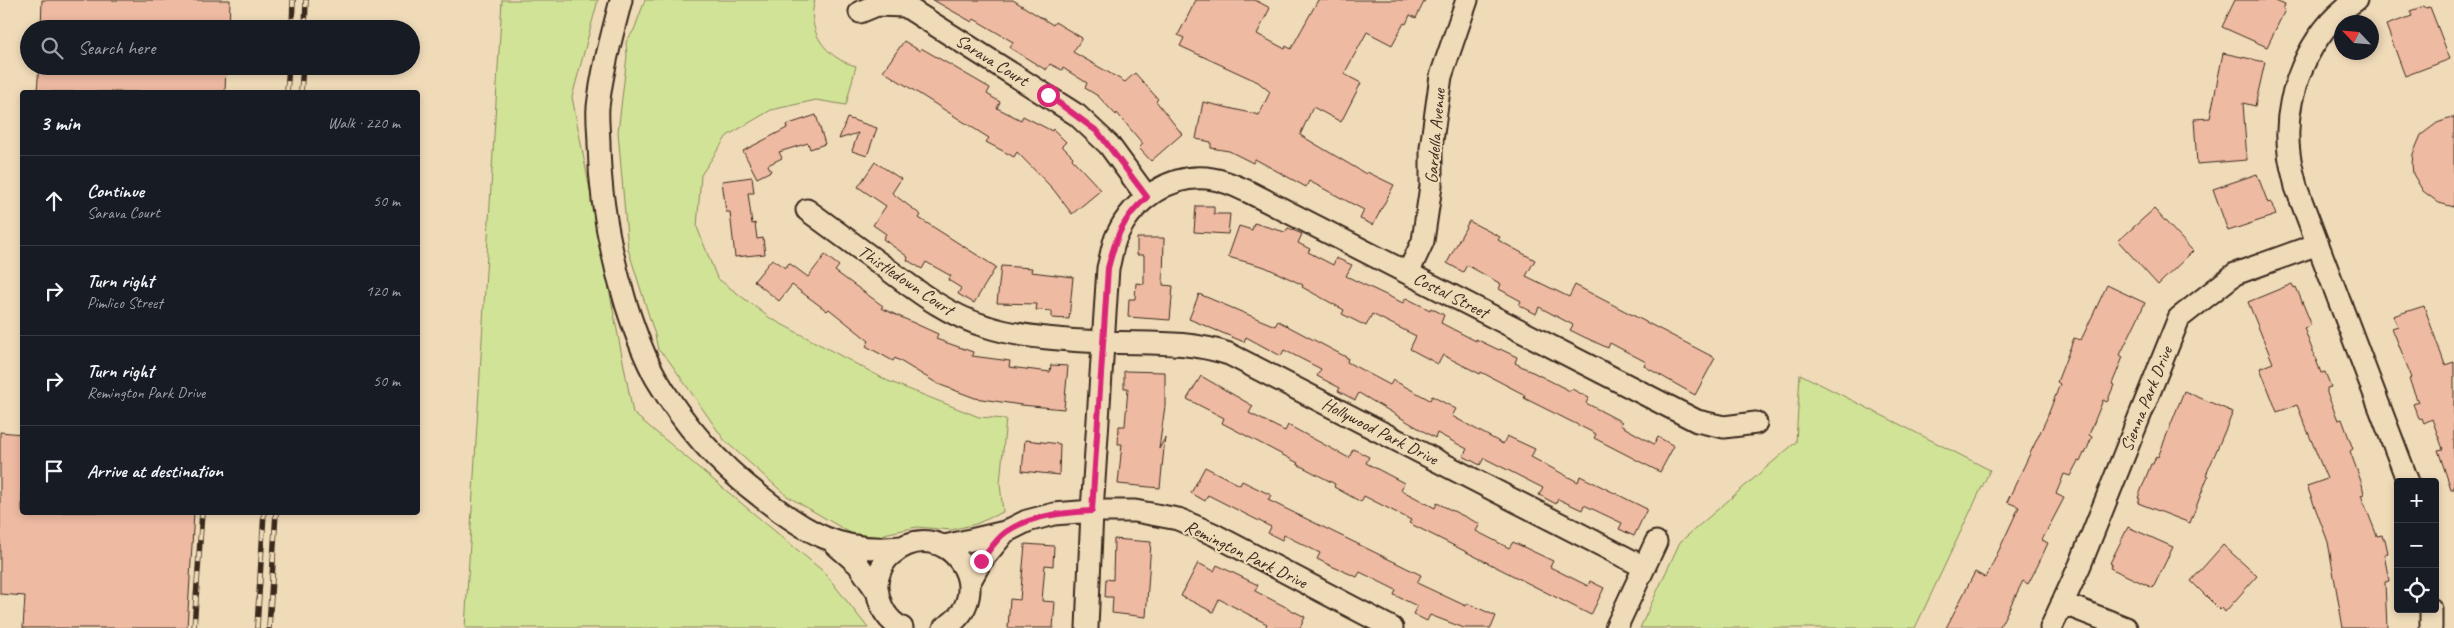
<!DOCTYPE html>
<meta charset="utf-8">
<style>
body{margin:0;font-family:Caveat,sans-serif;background:#242831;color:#f1f3f6}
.controls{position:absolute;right:15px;bottom:15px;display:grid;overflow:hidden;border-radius:5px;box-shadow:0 2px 8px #0003}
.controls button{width:45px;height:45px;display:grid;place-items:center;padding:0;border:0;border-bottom:1px solid #363941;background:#171b24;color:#f1f3f6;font:25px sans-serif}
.compass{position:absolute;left:2334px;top:15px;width:45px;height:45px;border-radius:50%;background:#171b24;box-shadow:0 2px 8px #0003;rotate:296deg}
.stop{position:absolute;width:15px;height:15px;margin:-11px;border:4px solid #db2777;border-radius:50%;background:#fff}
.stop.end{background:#db2777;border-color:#fff;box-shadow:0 1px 5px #0008}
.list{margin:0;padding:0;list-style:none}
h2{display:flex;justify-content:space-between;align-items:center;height:65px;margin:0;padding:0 20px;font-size:21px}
h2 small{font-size:16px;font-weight:400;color:#9ea1a6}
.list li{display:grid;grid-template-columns:32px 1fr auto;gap:15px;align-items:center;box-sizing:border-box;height:90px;padding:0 20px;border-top:1px solid #363941}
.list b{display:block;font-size:19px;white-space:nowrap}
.list p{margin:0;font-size:16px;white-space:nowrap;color:#9ea1a6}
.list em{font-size:16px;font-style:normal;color:#9ea1a6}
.icon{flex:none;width:28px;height:28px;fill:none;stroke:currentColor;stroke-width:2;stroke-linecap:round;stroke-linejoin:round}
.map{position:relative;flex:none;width:2454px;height:628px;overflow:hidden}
.search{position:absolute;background:#171b24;box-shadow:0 2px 8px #0003;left:20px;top:20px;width:400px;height:55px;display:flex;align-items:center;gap:12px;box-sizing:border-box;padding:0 18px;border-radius:28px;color:#9ea1a6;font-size:19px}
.panel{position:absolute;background:#171b24;box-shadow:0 2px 8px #0003;left:20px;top:90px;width:400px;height:425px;border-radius:5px}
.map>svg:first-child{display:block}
.green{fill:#d1e397;stroke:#86865a}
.building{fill:#efbaa2;stroke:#3b2a1e}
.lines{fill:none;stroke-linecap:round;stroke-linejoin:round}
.minor-casing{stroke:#3b2a1e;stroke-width:25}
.minor{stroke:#f0dbb9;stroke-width:21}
.rail-casing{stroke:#3b2a1e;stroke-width:5.5}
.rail{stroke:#f0dbb9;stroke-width:4;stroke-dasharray:11;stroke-linecap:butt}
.route{stroke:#db2777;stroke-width:6}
.labels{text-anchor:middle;stroke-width:4.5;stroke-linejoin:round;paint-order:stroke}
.street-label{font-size:18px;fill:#3b2a1e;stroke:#f0dbb9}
</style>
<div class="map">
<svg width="2454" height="628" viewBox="0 0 2454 628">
<rect width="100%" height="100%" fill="#f0dbb9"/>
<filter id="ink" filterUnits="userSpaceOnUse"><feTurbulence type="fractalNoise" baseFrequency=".02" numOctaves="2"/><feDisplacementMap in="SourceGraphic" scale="10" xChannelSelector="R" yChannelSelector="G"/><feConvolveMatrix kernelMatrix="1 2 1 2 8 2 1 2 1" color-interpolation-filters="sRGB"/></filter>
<g filter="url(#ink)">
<!-- green -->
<path class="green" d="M502,0H598L572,97L633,413L824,572L868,628H465Z
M645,0H815C805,31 827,59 856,66L846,105L816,100L771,110L727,136L701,175L697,227L717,278L770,318L888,381L979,417L1006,419L1000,483L1003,512L976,524L951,530L917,527L884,534L877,539L854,535L787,496L725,441L667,358L658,350L655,335L628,249L618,132L627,56L626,42L634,30Z
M1800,374L1990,470L1915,628H1640L1680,542L1796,442Z"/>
<!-- building -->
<path class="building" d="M42,0H230L229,29H41Z
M933,0H1013L1053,25L1055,22L1082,38L1073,52L1125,82L1135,73L1158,99L1156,101L1182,134L1151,161L1139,148L1143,144L1117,113L1116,115L1098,96L1085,88L1087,83L1063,68L1062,70L1050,64L1046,70L1010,48L1013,42L974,19L972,22Z
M1196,0H1255L1270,8L1257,34L1285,49L1286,46L1291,49L1318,0H1425L1416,18L1410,15L1406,24L1404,23L1392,45L1367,32L1344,74L1361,83L1341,122L1313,107L1300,135L1366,174L1367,172L1394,185L1373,225L1360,219L1364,210L1309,181L1306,187L1255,159L1253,163L1229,151L1211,148V142L1196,139L1203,102L1259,115L1270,92L1258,82L1180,46L1184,38L1178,35Z
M2235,0H2273L2285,5L2283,9L2285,10L2267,47L2222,27Z
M2424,6L2426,8L2430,7L2450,59L2405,76L2386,25L2412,16L2410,11Z
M904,41L920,51L921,48L990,88L987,94L1000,102L997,108L1021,120L1023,116L1052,131L1053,129L1066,142L1062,146L1073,157L1072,159L1101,190L1072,214L1053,189L1017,152L1014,157L986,142L989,138L883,71Z
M2223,53L2265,62L2255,106L2243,103L2247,160L2197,164L2194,119L2210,118Z
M39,66H226L225,92H37Z
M816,115L825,144L810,149L808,143L779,152L782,158L768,165L771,171L757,178L743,151L787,128L786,125Z
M2454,117V207L2439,203L2423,191L2413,174L2412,164L2413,154L2421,135L2437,123Z
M847,118L877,128L867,156L852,151L858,133L839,139Z
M875,162L901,179L892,193L921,215L919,218L996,267L974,303L958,294L961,288L948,280L951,276L926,262L922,269L907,260L908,257L883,239L886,234L873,225L886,206L858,187Z
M2257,174L2268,203L2271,202L2276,215L2228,231L2213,189Z
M752,177L754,193H748L752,224L755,223L757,239L763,238L765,254L735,257L730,212H726L722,181Z
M1196,206H1214V214H1230L1228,234L1194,232Z
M2154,209L2193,251L2158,285L2118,241Z
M1469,221L1500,237L1498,240L1535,260L1526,276L1569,297L1575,285L1715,358L1695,395L1644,366L1646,362L1610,343L1608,348L1584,337L1570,330L1573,325L1539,307L1536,314L1519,305L1521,301L1499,289L1501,284L1467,265L1463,272L1447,263Z
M1254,223L1285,232L1288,228L1302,234L1298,243L1310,249L1308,252L1333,265L1336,258L1352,265L1346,276L1403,303L1406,298L1430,310L1431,308L1444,315L1441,323L1476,341V339L1499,350L1500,349L1517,357L1515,363L1570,391L1572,389L1589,398L1586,403L1622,422L1620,425L1654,444L1658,437L1674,446L1660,472L1594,438L1596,434L1524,398L1525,395L1481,372L1480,374L1443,355L1438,364L1410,349L1416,336L1372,314L1366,326L1342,314L1344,310L1302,287L1303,285L1265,267L1228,257L1239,226L1252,230Z
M1137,238H1164L1163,285L1173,286L1170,320L1128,317L1129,299H1135L1136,283L1144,284V255H1137Z
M825,255L839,266L835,271L883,306L881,308L938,334L936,339L973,352L972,356L1010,361L1009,367L1050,372L1051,365L1068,366L1064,409L1021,405L975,398L938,384L895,358L893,361L866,346L869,341L829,309L827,311L792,285L779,301L754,281L772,259L785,268L789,263L808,277Z
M1001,266L1032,268L1031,272L1073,277L1069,319L1052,318V311L1036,310L1037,304L997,303Z
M2292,284L2294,288L2296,287L2310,321V326L2304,328L2321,373L2325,372L2331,387L2327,388V393L2338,420L2342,419L2353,449L2350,451L2362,484L2364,494L2361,495L2377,536L2382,535L2383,539H2385L2388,553L2384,554L2389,581L2385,582L2387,628H2343L2328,542L2307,486L2327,479L2297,405L2277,412L2260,368L2273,363L2248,302Z
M2107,285L2145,303L2120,355L2123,357L2112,384L2114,385L2107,402L2103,400L2089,435L2092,437L2085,454L2084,453L2080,462L2078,461L2070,476L2064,474L2056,494L2064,498L2042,540L2048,543L2037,567L2028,584L2023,581L1999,628H1946L1975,572L1986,578L2019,507L2007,502L2046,420L2060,384L2057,382L2074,338L2081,340Z
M1199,294L1275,326L1278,321L1348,358L1347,362L1390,385L1393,380L1430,400L1432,396L1456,409L1452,416L1503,444L1507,436L1535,449L1531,457L1578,482L1580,476L1647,509L1634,536L1619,529L1622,523L1584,505L1582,510L1558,499L1556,504L1539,495L1543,488L1484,458L1480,465L1463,456L1467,449L1437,433L1435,438L1359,393L1355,400L1338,391L1340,388L1317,376L1321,369L1284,350L1281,356L1246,337L1244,342L1189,319Z
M2424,306L2445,365L2454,362V489H2451L2438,450L2443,449L2432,419L2424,423L2422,418L2419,419L2413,404L2418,402L2409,379L2412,378L2392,328L2398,326L2393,316Z
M1124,371L1165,372V406L1159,449L1165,438L1160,488L1118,484L1122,444H1118L1119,426H1125L1128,388H1124Z
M1201,376L1253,406L1249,413L1285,431L1288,425L1349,458L1353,449L1369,457L1366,463L1404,483L1401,490L1435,508L1437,503L1480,524L1476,531L1509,548L1513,542L1553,561L1550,567L1588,586L1590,581L1604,588L1591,615L1409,523L1411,520L1364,496L1361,502L1334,487L1335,484L1297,464L1298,463L1222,423L1224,418L1187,399Z
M2184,391L2233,412L2206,475L2208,476L2190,523L2138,503L2140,499L2138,498L2151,464H2153L2156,456L2158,457Z
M0,432L22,434V512H194L187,628H23L25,596L0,594Z
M1025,440L1060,444L1059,475L1022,471Z
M1205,467L1240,485L1242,481L1271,495L1268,500L1421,575L1417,583L1466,606L1467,603L1496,616L1491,628H1464L1430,615L1427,621L1413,614L1417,606L1394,595L1396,590L1360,572L1357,577L1331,566L1317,559L1320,553L1284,535L1282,540L1268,533L1271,527L1208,495L1205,501L1191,493Z
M2128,527L2173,547L2153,588L2110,568L2112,564L2110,563Z
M1114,539L1151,542L1146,617L1112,613L1113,597H1105L1106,579L1113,580Z
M1025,544L1054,546L1053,566L1045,565L1042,601L1055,602L1053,628H1008L1010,599L1020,600Z
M2223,545L2257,576L2225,612L2222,608L2220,610L2191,581Z
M1198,563L1214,571L1217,565L1258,585L1255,591L1305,617L1300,628H1265L1267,624L1219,599L1213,612L1181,596Z"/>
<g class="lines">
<defs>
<path id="minor" d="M621,0C612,35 602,71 598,107C597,119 599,133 599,145C600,200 610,252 626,304C634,329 643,355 656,378C683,424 718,464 760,496C805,532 841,554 901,547
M2356,0C2309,31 2282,97 2289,153C2290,164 2294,176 2296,187L2408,482
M860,12L877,5L905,6L1077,115L1109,145L1147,197
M807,210C833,229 860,249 886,268C918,292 949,316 988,327C1018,337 1072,341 1104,342C1148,344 1186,340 1229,354L1644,567
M1408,273L1423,241L1425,227L1431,186V148L1441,76L1467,0
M835,544L858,564L878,593
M945,546L1005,532L1027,521L1054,514L1092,511H1135L1178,519L1213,534L1392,628
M969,583L981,561L1005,532
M2062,603L2126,628
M2431,609V628
M902,628C886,620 879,605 877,588C876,576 883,561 892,554C946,510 1003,594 944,628
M1087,628L1092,511L1108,268C1111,258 1112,245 1117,235C1134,199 1172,172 1213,179C1226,181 1238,187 1249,192L1697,421L1724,427L1756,423
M1616,628L1656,542
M2051,628L2080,565L2179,318L2235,274L2318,244"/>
</defs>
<!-- minor casing -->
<use href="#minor" class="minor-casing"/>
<!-- minor -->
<use href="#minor" class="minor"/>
<defs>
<path id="rail" d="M292,29L293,0
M305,29L306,0
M287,92L289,66
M301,92L303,66
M194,628L202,512
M257,628L264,512
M269,628L276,512"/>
</defs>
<!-- rail casing -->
<use href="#rail" class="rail-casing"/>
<!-- rail -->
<use href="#rail" class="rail"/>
</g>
</g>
<g class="lines" filter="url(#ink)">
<!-- route -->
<path class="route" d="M981,561C988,552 996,539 1006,532C1031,515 1062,513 1092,511L1108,268C1116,237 1122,219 1147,197L1098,132L1048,95"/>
</g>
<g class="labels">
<!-- street labels -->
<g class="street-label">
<text transform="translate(992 60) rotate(32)" y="6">Sarava Court</text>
<text transform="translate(1435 136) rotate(-85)" y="6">Gardella Avenue</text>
<text transform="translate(906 280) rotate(34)" y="6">Thistledown Court</text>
<text transform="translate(1451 295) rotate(27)" y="6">Costal Street</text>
<text transform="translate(2146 399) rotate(-68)" y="6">Sienna Park Drive</text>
<text transform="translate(1380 431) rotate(27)" y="6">Hollywood Park Drive</text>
<text transform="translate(1246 554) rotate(26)" y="6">Remington Park Drive</text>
</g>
</g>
</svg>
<div class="controls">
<button>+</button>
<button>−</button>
<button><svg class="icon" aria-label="locate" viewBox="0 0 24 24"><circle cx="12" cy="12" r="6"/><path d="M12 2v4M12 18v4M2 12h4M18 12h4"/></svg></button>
</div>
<svg class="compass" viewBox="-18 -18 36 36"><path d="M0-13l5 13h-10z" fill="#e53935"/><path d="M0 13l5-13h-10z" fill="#9ea1a6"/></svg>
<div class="stop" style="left:1048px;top:95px"></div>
<div class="stop end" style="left:981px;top:561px"></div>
<div class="search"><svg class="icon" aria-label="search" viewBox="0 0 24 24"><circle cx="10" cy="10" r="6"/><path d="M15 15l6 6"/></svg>Search here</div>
<section class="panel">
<h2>3 min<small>Walk · 220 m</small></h2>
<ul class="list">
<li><svg class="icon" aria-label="ahead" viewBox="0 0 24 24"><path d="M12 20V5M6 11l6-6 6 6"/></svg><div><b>Continue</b><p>Sarava Court</p></div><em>50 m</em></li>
<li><svg class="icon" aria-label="right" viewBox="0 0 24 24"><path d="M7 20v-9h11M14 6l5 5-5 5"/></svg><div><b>Turn right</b><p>Pimlico Street</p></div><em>120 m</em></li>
<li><svg class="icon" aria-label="right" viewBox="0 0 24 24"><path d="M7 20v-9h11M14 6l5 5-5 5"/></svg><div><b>Turn right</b><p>Remington Park Drive</p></div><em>50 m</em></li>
<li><svg class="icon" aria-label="arrive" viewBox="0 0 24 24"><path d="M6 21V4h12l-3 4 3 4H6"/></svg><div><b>Arrive at destination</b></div></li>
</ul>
</section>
</div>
